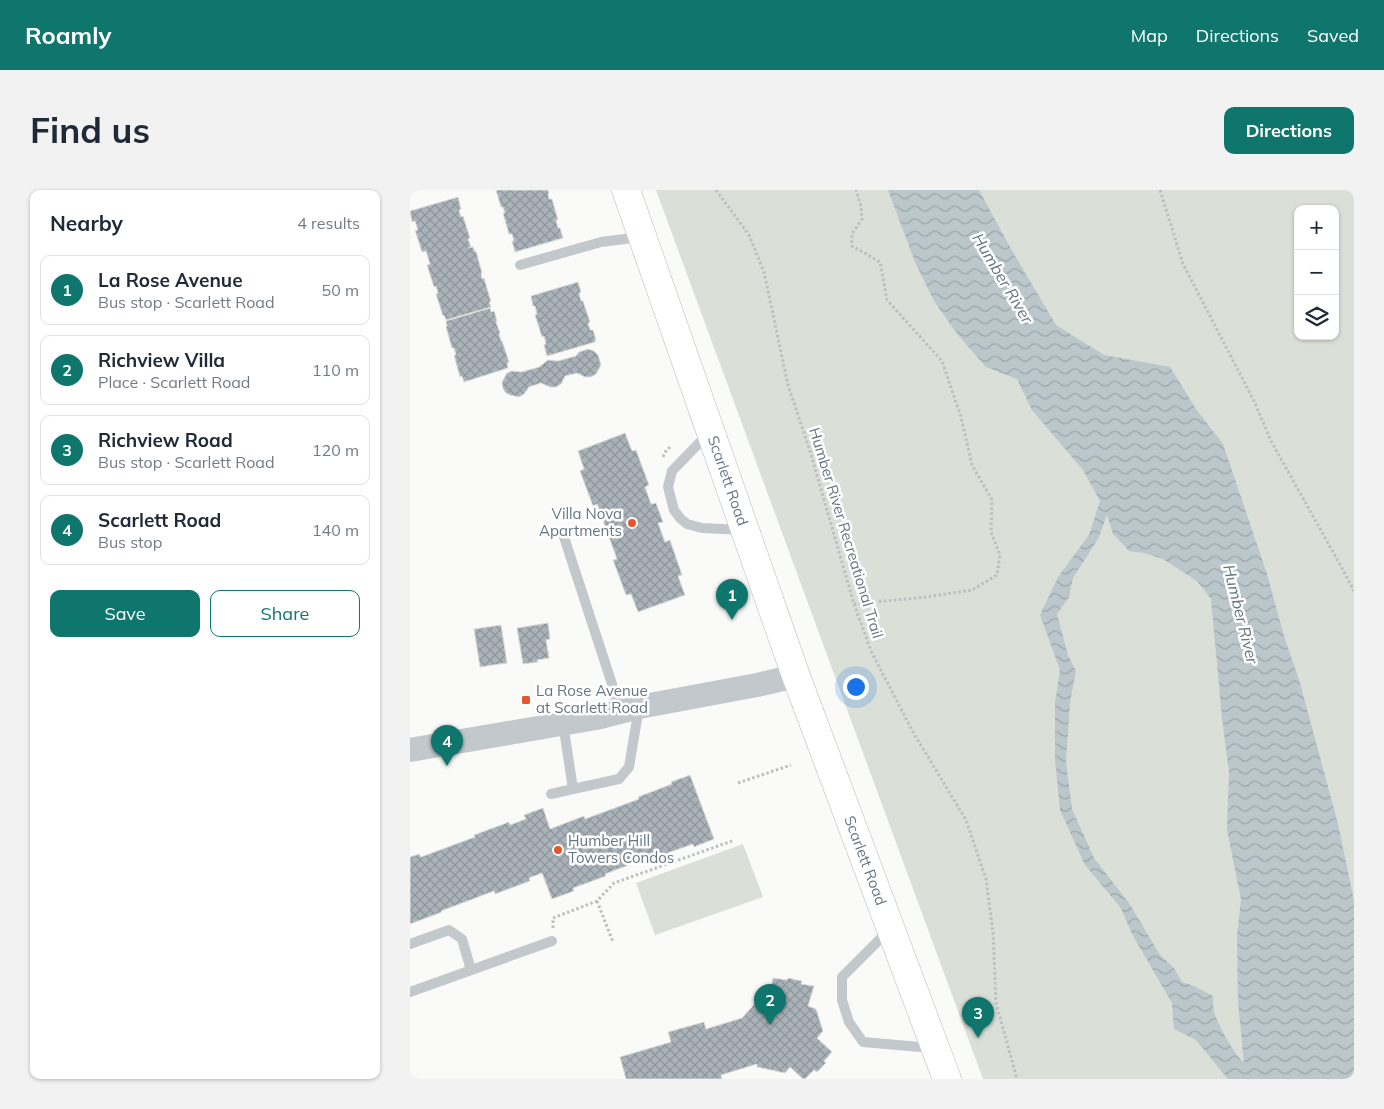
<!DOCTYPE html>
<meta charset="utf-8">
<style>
body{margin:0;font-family:Mulish,sans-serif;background:#f2f2f3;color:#1f2937}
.controls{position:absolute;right:15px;top:15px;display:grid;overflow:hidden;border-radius:10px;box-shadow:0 1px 4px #0004}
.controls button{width:45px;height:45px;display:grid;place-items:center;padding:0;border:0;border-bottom:1px solid #e0e1e3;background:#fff;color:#1f2937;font:25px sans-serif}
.you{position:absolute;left:445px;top:496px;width:18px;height:18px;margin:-12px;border:4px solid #fff;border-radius:50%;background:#1a73e8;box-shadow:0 0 0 8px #1a73e833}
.badge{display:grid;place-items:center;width:32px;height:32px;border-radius:50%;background:#0f766e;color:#fff;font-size:16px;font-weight:700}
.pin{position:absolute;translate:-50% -41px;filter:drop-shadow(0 1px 2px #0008)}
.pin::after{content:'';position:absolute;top:26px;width:18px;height:15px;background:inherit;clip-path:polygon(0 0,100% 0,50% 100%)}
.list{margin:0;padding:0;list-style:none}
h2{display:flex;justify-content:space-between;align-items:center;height:65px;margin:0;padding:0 20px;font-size:21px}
h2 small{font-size:16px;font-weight:400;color:#747a83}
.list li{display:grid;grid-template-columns:32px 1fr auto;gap:15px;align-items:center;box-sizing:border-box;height:70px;margin:0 10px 10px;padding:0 10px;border:1px solid #e0e1e3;border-radius:10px}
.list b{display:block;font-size:19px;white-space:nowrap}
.list p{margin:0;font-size:16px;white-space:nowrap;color:#747a83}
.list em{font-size:16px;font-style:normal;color:#747a83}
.actions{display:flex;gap:10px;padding:15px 20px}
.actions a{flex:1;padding:11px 0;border:1px solid #0f766e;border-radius:10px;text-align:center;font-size:18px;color:#0f766e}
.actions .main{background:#0f766e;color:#fff}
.icon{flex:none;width:28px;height:28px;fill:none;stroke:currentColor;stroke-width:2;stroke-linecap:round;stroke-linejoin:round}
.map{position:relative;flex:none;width:944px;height:889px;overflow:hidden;border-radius:10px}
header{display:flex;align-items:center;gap:30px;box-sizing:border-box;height:70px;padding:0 25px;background:#0f766e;color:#fff}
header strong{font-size:24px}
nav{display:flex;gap:28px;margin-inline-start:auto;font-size:18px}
.intro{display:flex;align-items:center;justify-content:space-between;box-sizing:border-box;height:120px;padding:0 30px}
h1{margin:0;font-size:35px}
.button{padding:12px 22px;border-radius:10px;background:#0f766e;color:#fff;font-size:18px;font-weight:700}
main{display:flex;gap:30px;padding:0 30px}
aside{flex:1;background:#fff;border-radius:10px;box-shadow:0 1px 4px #0004}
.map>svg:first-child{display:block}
.park{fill:#dadfd7;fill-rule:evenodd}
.water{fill:url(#water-waves);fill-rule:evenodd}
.building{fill:url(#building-cross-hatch);stroke:#dcdcda}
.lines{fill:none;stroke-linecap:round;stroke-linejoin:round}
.secondary-casing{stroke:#b3babf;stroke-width:29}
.path{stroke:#bbbfc2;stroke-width:3;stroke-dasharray:2.5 2.5;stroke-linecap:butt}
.service{stroke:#c3c8cc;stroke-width:10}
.tertiary{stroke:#c3c8cc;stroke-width:24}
.secondary{stroke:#fff;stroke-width:28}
.poi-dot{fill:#e4572e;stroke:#fff;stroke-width:2}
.labels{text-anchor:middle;stroke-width:5;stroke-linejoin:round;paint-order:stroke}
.street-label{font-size:15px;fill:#657683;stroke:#fff}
.poi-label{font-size:15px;fill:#657683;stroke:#fff;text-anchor:start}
.water-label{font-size:16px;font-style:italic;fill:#60757c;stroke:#fff}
</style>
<header>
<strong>Roamly</strong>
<nav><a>Map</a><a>Directions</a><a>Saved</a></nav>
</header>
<div class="intro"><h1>Find us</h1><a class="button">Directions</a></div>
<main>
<aside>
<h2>Nearby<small>4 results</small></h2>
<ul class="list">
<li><span class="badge">1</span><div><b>La Rose Avenue</b><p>Bus stop · Scarlett Road</p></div><em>50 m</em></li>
<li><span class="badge">2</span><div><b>Richview Villa</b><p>Place · Scarlett Road</p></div><em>110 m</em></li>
<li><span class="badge">3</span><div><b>Richview Road</b><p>Bus stop · Scarlett Road</p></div><em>120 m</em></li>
<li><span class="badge">4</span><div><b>Scarlett Road</b><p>Bus stop</p></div><em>140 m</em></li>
</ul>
<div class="actions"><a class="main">Save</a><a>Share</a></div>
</aside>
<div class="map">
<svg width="944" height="889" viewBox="0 0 944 889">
<defs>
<pattern id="water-waves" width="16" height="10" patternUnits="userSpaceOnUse" patternTransform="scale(1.25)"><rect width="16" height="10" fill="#bbc7cb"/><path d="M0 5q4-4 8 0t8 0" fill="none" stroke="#9ca6aa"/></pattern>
<pattern id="building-cross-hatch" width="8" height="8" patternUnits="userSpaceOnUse" patternTransform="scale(1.25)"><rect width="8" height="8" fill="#aab3b9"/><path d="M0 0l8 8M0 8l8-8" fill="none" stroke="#8e969c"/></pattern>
</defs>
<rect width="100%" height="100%" fill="#fafaf8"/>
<!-- park -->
<path class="park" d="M246,0H944V889H573ZM888,19H925V146H888Z
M333,654L353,707L245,745L226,693Z"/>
<!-- water -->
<path class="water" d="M478,0H569L601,59L646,135L694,165L760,177L786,219L813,254L857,384L874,446L890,493L928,634L944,711V889H818L786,850L764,839L762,813L722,744L711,718L675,675L650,620L645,570V512L650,480L630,425L648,387L679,345L690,311L673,280L622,220L607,189L576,177L548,145L524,111L505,72ZM697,325L703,344L719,361L734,363L753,369L787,391L801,409L812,528L819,582L817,640L831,709L827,747L828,812L834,873C824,864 808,835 804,822C803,817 803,811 803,806L784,796L772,792L764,778L750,765L719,713L684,668L662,619L656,572L660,512L666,481L658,465L647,424L659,407L663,388L688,349Z"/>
<!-- building -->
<path class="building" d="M86,0H138L139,3H138L139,9H142L148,30H146L148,38H150L153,48L105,62L102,51H104L102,44H99L93,23H95L93,17H91Z
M48,7L51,19L49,20L51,27L53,26L60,48L58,49L61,57L58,58L63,57L65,62L66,61L72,83L71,84L72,89L74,88L81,112H79L81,117L36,130L34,125L33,126L26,104L28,103L26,96L24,97L17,75L20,74L16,61L12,62L5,40H8L5,31L2,32L0,21Z
M168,92L171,102L169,103L171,111H173L180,132L178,133L180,140H183L186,150H185V152L137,166L134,155L136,154L134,146L132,147L125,125L127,124L125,116H123L121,106Z
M80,118L81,122L84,121L87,131L86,132L90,143L89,144L91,151H92L99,172L97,173L98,178L54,192L52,186L50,187L44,165H46L44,158H42L36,137L37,136L36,131Z
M178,159L184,161L188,165L191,175L186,184L181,187H175L167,183L155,186L151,194L146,197H140L131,193L119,197L114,204L109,207L100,205L95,202L93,198L92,192L97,183L102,181L112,182L129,177L138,170L148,171L166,166L169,162Z
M215,243L222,261L226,260L239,295L235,297L241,314L246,313L253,332L248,333L255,352L260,350L272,385L268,386L275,405L228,422L221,404L216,405L203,370L207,369L187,314L183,316L170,281L174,279L168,261Z
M138,433L140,449L136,450L139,468L127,470L128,472L113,474L107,438Z
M91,435L97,473L70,477L64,439Z
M280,585L304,649L284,657L283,654L249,666L248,664L195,684L196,686L163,698L164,701L142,709L132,683L119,688L120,691L85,704L84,701L31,721L32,722L0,734V667L9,664L11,667L65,647L64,645L99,632L100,635L116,629L114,625L133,618L140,639L174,626L175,629L229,609L228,607L262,594L261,592Z
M363,788L377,790L378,788L392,791L391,794L404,796L398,816L406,819L413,841L407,848L422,862L414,871L416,873L407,882L404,880L395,889H393L380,877L375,883L347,877V874L311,885L312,889H216L210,867L261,852L258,842L294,832L296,839L332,828L352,806L359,807Z"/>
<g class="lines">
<defs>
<g id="secondary">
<path id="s1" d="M216,0L386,486L537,889"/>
</g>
</defs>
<!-- secondary casing -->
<use href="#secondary" class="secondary-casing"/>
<!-- path -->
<path class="path" d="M306,0L339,45L354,82L378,195L400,261L444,414L462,463L503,542L556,630L576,689L583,743L586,813L607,889
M750,0L773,74L844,211L861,251L933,380L944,401
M253,267L257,259L262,256
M444,414L516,407L562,400L587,385L590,365L581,342L582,310L562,275L551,227L532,171L477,110L470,72L442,56V44L452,29L451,16L446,0
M328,593L381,575
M187,711L203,752
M143,738V728L187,711L204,693L322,651"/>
<!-- service -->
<path class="service" d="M110,75L191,52L231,47
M298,244L262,281L258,297L264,320L270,328L277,334L292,338L333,340
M154,347L202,494L208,522
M163,599L209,589L219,577L229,517
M141,604L163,599L153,533
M478,741L432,787V810L439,832L453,852L522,858
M0,754L39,740L52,749L61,780
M0,802L142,751"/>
<!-- tertiary -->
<path class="tertiary" d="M0,560L186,528L229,517L347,495L386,486"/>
<!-- secondary -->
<use href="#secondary" class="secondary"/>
</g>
<!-- markers -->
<g class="poi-dot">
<circle cx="222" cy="333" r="5"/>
<rect x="111" y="505" width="10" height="10" rx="2.5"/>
<circle cx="148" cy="660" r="5"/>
</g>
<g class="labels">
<!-- street labels -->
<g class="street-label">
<text dy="5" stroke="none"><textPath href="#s1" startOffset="308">Scarlett Road</textPath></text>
<text transform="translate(436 343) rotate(73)" y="5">Humber River Recreational Trail</text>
<text dy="5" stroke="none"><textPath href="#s1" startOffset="712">Scarlett Road</textPath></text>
</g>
<!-- poi labels -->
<g class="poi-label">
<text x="212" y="329" text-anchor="end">Villa Nova<tspan x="212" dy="17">Apartments</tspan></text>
<text x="126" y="506">La Rose Avenue<tspan x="126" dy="17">at Scarlett Road</tspan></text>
<text x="158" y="656">Humber Hill<tspan x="158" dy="17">Towers Condos</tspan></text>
</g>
<!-- water labels -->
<g class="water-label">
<text transform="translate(593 88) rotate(59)" y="6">Humber River</text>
<text transform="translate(831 424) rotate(76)" y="6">Humber River</text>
</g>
</g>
</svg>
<div class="controls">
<button>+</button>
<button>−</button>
<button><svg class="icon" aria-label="layers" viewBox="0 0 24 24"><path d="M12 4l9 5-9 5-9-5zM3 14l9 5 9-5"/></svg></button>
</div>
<div class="you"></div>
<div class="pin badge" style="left:322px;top:430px">1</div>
<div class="pin badge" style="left:360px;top:835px">2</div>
<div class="pin badge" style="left:568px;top:848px">3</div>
<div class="pin badge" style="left:37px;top:576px">4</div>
</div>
</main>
